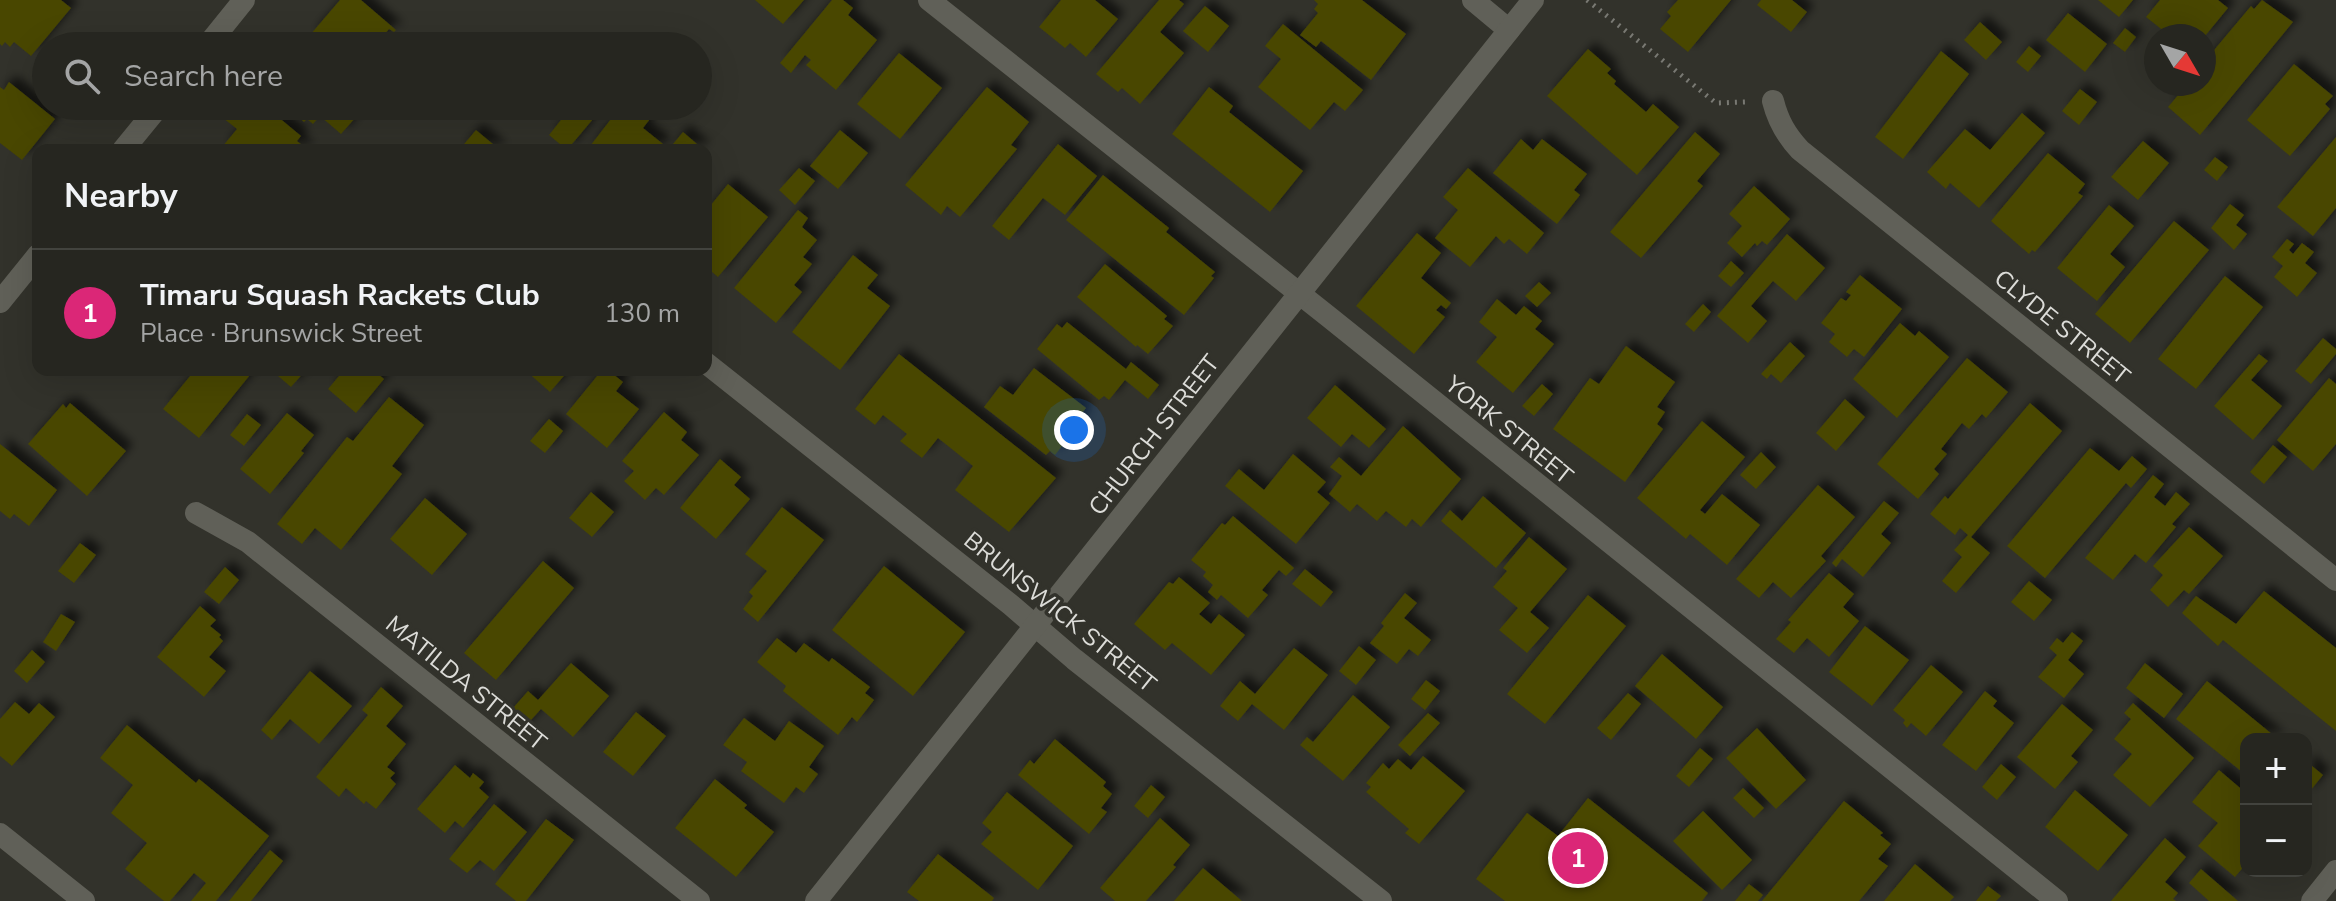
<!DOCTYPE html>
<meta charset="utf-8">
<style>
body{margin:0;font-family:"Nunito Sans",sans-serif;background:#32322d;color:#f1f3f6}
.controls{position:absolute;right:24px;bottom:24px;display:grid;overflow:hidden;border-radius:16px;box-shadow:0 8px 32px #0002}
.controls button{width:72px;height:72px;display:grid;place-items:center;padding:0;border:0;border-bottom:2px solid #42433e;background:#262620;color:#f1f3f6;font:40px sans-serif}
.compass{position:absolute;left:2144px;top:24px;width:72px;height:72px;border-radius:50%;background:#262620;box-shadow:0 8px 32px #0002;rotate:129deg}
.you{position:absolute;left:1074px;top:430px;width:28px;height:28px;margin:-20px;border:6px solid #fff;border-radius:50%;background:#1a73e8;box-shadow:0 0 0 12px #1a73e833}
.badge{display:grid;place-items:center;width:52px;height:52px;border-radius:50%;background:#db2777;color:#fff;font-size:26px;font-weight:700}
.pin{position:absolute;translate:-50% -50%;border:4px solid #fff;box-shadow:0 2px 8px #0006}
.list{margin:0;padding:0;list-style:none}
h2{display:flex;justify-content:space-between;align-items:center;height:104px;margin:0;padding:0 32px;font-size:34px}
h2 small{font-size:26px;font-weight:400;color:#a4a5a5}
.list li{display:grid;grid-template-columns:52px 1fr auto;gap:24px;align-items:center;box-sizing:border-box;height:128px;padding:0 32px;border-top:2px solid #42433e}
.list b{display:block;font-size:30px;white-space:nowrap}
.list p{margin:0;font-size:26px;white-space:nowrap;color:#a4a5a5}
.list em{font-size:26px;font-style:normal;color:#a4a5a5}
.icon{flex:none;width:44px;height:44px;fill:none;stroke:currentColor;stroke-width:2;stroke-linecap:round;stroke-linejoin:round}
.map{position:relative;flex:none;width:2336px;height:901px;overflow:hidden}
.search{position:absolute;background:#262620;box-shadow:0 8px 32px #0002;left:32px;top:32px;width:680px;height:88px;display:flex;align-items:center;gap:20px;box-sizing:border-box;padding:0 28px;border-radius:44px;color:#a4a5a5;font-size:30px}
.panel{position:absolute;background:#262620;box-shadow:0 8px 32px #0002;left:32px;top:144px;width:680px;height:232px;border-radius:16px}
.map>svg:first-child{display:block}
.building{fill:#484603;filter:url(#shadow)}
.lines{fill:none;stroke-linecap:round;stroke-linejoin:round}
.path{stroke:#797973;stroke-width:5;stroke-dasharray:2 6;stroke-linecap:butt}
.minor{stroke:#606058;stroke-width:22}
.tertiary{stroke:#606058;stroke-width:22}
.labels{text-anchor:middle;stroke-width:7;stroke-linejoin:round;paint-order:stroke}
.street-label{font-size:24px;fill:#dcdcd8;stroke:#32322b}
</style>
<div class="map">
<svg width="2336" height="901" viewBox="0 0 2336 901">
<defs>
<filter id="shadow"><feDropShadow dx="7" dy="-7" stdDeviation="4" flood-color="#0009"/></filter>
</defs>
<rect width="100%" height="100%" fill="#32322b"/>
<!-- building -->
<path class="building" d="M0,0H61L71,8L31,56L14,42L10,47L5,42L2,46L0,44Z
M340,0H361L396,30L394,32L389,29L375,46H323L310,35Z
M755,0H804L783,24Z
M832,0H843L853,8L848,15L877,40L836,90L806,65L811,60L805,55L791,73L780,63Z
M1061,0H1095L1118,19L1086,57L1070,43L1065,48L1039,27Z
M1159,0H1179L1184,4L1160,32L1184,53L1140,104L1122,88L1118,92L1096,74Z
M1314,0H1362L1406,34L1371,80L1321,41L1316,47L1300,35L1318,13L1314,9L1318,4Z
M1678,0H1731L1688,52L1660,29L1671,16L1667,12Z
M1761,0H1792L1807,12L1791,32L1757,5Z
M2098,0H2133L2119,17Z
M2160,0H2218L2228,8L2205,36H2170L2146,17Z
M2262,0L2293,22L2200,135L2168,107L2179,94L2167,84H2204V62L2251,6L2254,9Z
M1205,6L1229,26L1208,52L1183,31Z
M2068,13L2107,44L2085,72L2046,40Z
M1980,22L2002,42L1986,60L1964,40Z
M1283,24L1363,90L1345,111L1334,102L1310,130L1258,87L1281,59L1265,46Z
M2125,28L2136,37L2125,52L2113,43Z
M2029,46L2041,56L2028,72L2016,62Z
M1588,49L1611,69L1607,73L1616,81L1614,84L1646,112L1653,104L1679,127L1637,175L1547,96Z
M1941,51L1969,74L1903,159L1875,137Z
M899,53L942,88L900,139L857,104Z
M2294,64L2333,96L2325,104L2330,109L2290,156L2247,120Z
M9,82L55,119L22,160L0,143V87L4,90Z
M987,87L1029,122L1011,145L1017,149L960,217L947,206L941,215L905,185Z
M1209,87L1233,106L1229,112L1303,171L1270,212L1172,134Z
M2080,89L2097,102L2079,125L2062,111Z
M233,106H265L301,136L297,141L308,150H225L222,147L237,129L223,118Z
M286,106H360L363,109L341,134L320,116L313,124L307,119L304,122Z
M572,106H604L567,150L549,135Z
M621,106H652L657,110L643,128L663,144L658,150H587Z
M2022,113L2045,133L1979,208L1950,183L1946,189L1927,172L1965,129L1990,150Z
M476,130L500,150H459Z
M840,130L868,153L838,189L810,166Z
M683,132L704,150H668Z
M1695,132L1720,154L1697,181L1703,186L1641,258L1610,232Z
M2336,137V208L2313,236L2277,207Z
M1521,139L1533,150L1542,139L1587,174L1574,190L1580,195L1557,224L1493,173Z
M2143,141L2169,163L2138,200L2111,177Z
M1058,144L1097,176L1065,215L1043,198L1009,240L992,226Z
M2048,153L2085,184L2078,193L2083,196L2035,252L2032,250L2029,254L1991,221Z
M2215,157L2228,167L2217,181L2204,170Z
M799,168L815,181L795,205L779,190Z
M1468,168L1544,233L1527,254L1509,239L1504,244L1496,236L1470,267L1435,238L1458,210L1443,197Z
M1103,175L1169,228L1166,232L1215,272L1211,276L1214,278L1184,315L1066,220Z
M728,184L768,217L718,277L706,267V211Z
M1754,186L1790,219L1767,245L1762,241L1757,246L1755,243L1742,257L1727,243L1742,226L1729,214Z
M2230,204L2244,215L2236,225L2247,234L2234,250L2211,228Z
M2109,205L2134,226L2110,254L2125,267L2097,301L2057,268Z
M798,210L808,218L802,227L817,240L803,257L812,264L794,285L802,292L776,323L734,288Z
M2174,221L2209,250L2130,343L2095,314Z
M1417,233L1441,253L1421,278L1451,303L1446,309L1441,305L1436,310L1445,317L1414,354L1356,306Z
M1787,234L1825,268L1796,301L1773,281L1751,306L1767,321L1748,343L1717,316Z
M2287,239L2294,244L2289,250L2293,254L2302,243L2314,252L2305,263L2317,273L2297,297L2274,277L2283,266L2272,257Z
M853,255L878,275L867,288L890,306L840,370L792,332Z
M1731,261L1744,273L1731,287L1718,276Z
M1105,264L1167,316L1164,319L1173,326L1148,354L1137,345L1136,347L1077,297Z
M1860,275L1902,309L1864,357L1854,349L1847,357L1829,342L1835,334L1821,323L1841,298L1846,301L1851,295L1846,292Z
M2225,276L2263,307L2196,389L2158,359Z
M1539,282L1551,293L1537,307L1525,296Z
M1497,299L1516,315L1524,306L1542,321L1535,329L1554,344L1513,393L1476,362L1497,337L1479,322Z
M1703,304L1711,312L1694,332L1685,324Z
M1067,322L1126,369L1131,362L1159,385L1148,399L1125,380L1109,400L1104,396L1099,400L1037,349L1057,324L1062,328Z
M1900,323L1915,336L1919,331L1949,357L1897,418L1853,379Z
M2323,338L2336,349V354L2311,384L2295,371Z
M1790,342L1805,356L1781,383L1771,374L1767,379L1761,374Z
M1626,346L1675,382L1657,407L1665,412L1657,424L1663,429L1625,482L1553,429L1590,378L1599,384Z
M899,354L1056,478L1009,532L955,490L973,466L938,438L922,458L900,441L907,434L883,415L875,425L855,409Z
M2259,354L2268,361L2251,380L2282,406L2253,440L2214,406Z
M1967,358L2008,392L1986,418L1982,414L1969,429L1962,423L1941,449L1947,454L1934,469L1939,474L1918,499L1877,464Z
M1034,368L1086,408L1081,414L1084,417L1075,428L1078,430L1065,448L1062,446L1055,455L1050,451L1046,455L984,407L1000,386L1013,395Z
M195,370H254L199,438L163,409Z
M284,370H306L291,387L278,376Z
M344,370H373L384,379L356,413L328,389Z
M525,370H569L550,392Z
M602,370H608L623,382L616,391L639,409L607,448L566,414Z
M2329,378L2336,384V444L2313,471L2277,440Z
M1542,384L1553,394L1534,416L1522,406Z
M1335,385L1386,429L1369,448L1352,434L1341,447L1307,418Z
M389,397L424,425L392,466L402,474L341,550L315,528L302,544L277,524L347,437L353,441Z
M1845,399L1865,417L1836,451L1816,433Z
M70,403L126,451L87,496L28,444L63,404L66,408Z
M2030,403L2062,431L1971,537L1990,553L1956,593L1942,581L1962,557L1954,550L1968,535L1960,528L1955,535L1930,514L1945,496L1948,499Z
M664,412L687,432L681,440L699,455L664,495L656,488L645,500L624,481L634,471L622,461Z
M287,413L314,435L301,451L304,453L270,494L240,469Z
M247,414L261,425L244,446L230,435Z
M549,419L563,431L545,453L530,441Z
M1702,421L1745,457L1700,510L1705,514L1722,494L1760,525L1727,565L1690,534L1686,539L1637,498Z
M1403,426L1461,479L1421,527L1412,519L1406,527L1386,511L1377,521L1357,504L1350,512L1329,494L1342,476L1330,467L1339,457L1361,476Z
M0,444L57,490L29,526L14,514L10,519L0,511Z
M2273,445L2287,457L2264,484L2250,472Z
M2090,448L2119,471L2132,456L2147,469L2131,488L2126,483L2045,578L2007,546Z
M1761,452L1776,467L1756,489L1740,475Z
M1293,454L1326,482L1317,492L1330,503L1296,544L1225,486L1239,469L1264,490Z
M720,459L741,477L734,485L750,499L716,539L680,508Z
M2153,475L2164,484L2154,497L2165,506L2176,492L2190,504L2172,524L2176,527L2146,563L2135,554L2113,580L2085,558Z
M1818,485L1855,517L1821,556L1826,561L1791,598L1773,582L1759,598L1736,579Z
M591,492L614,512L592,537L569,518Z
M1483,496L1526,533L1496,568L1441,521L1450,510L1462,521Z
M425,498L467,534L432,575L390,539Z
M1884,501L1899,513L1881,534L1891,543L1863,577L1842,559L1836,567L1832,563Z
M782,507L824,540L758,622L743,609L753,596L749,592L767,571L745,554Z
M1233,516L1294,568L1286,576L1279,570L1262,590L1268,595L1248,618L1221,595L1217,600L1208,592L1213,585L1203,576L1206,572L1191,560L1222,523L1225,525Z
M2189,527L2223,556L2189,594L2184,590L2168,607L2150,590L2163,575L2153,566Z
M1529,537L1567,569L1530,612L1549,628L1527,653L1499,630L1518,608L1493,587L1507,571L1503,568Z
M80,543L96,555L74,583L58,571Z
M543,561L574,588L496,680L464,653Z
M884,566L965,632L913,696L832,630Z
M225,567L239,580L219,604L204,592Z
M1305,569L1333,592L1321,607L1292,584Z
M1829,573L1854,594L1843,607L1859,621L1829,657L1807,638L1794,653L1776,639L1791,622L1788,620Z
M1179,577L1210,603L1199,614L1211,624L1219,614L1245,635L1211,675L1172,643L1165,650L1134,624L1169,582L1173,584Z
M2029,581L2052,600L2034,621L2011,602Z
M2264,591L2336,648V731L2223,640L2218,646L2182,613L2196,596L2236,624Z
M1405,593L1417,603L1404,618L1431,640L1418,656L1409,649L1397,664L1370,643L1384,626L1381,623Z
M1588,595L1626,626L1545,724L1507,694Z
M200,606L216,620L210,626L221,635L219,637L223,641L209,657L226,671L204,697L157,657Z
M61,614L75,622L56,651L43,642Z
M1865,626L1909,660L1872,706L1829,672Z
M2072,632L2083,641L2068,660L2084,674L2064,698L2038,677L2057,655L2049,648L2057,638L2063,643Z
M777,638L796,653L804,643L829,662L832,658L870,687L865,693L874,700L857,722L852,717L838,735L783,691L786,686L757,662Z
M1359,646L1376,660L1356,685L1339,671Z
M1294,648L1328,675L1284,730L1252,704L1238,721L1220,706L1240,681L1255,694Z
M32,650L45,662L27,683L14,671Z
M1662,654L1723,707L1696,739L1635,686Z
M571,663L609,696L573,737L541,709L522,730L506,716L528,691L538,700Z
M2145,663L2183,694L2164,718L2126,688Z
M1931,665L1963,692L1926,736L1911,723L1907,728L1903,723L1905,720L1893,710Z
M310,671L352,706L319,744L290,719L272,740L261,730Z
M1426,680L1440,691L1425,710L1411,699Z
M2207,681L2278,739H2246V775L2176,719Z
M381,687L403,706L386,726L406,744L387,767L395,773L390,778L396,784L376,809L366,801L364,804L346,788L339,797L316,777L368,715L362,710Z
M1985,691L1997,701L1993,706L2014,723L1976,771L1942,745Z
M1628,693L1641,704L1611,740L1597,728Z
M1353,695L1390,727L1343,781L1300,745L1307,737L1313,742Z
M15,702L29,714L39,703L55,717L12,766L0,756V719Z
M2133,703L2194,758L2150,807L2113,775L2132,754L2114,739L2131,719L2124,713Z
M2062,704L2093,730L2071,756L2078,762L2055,789L2017,757Z
M636,712L666,736L633,776L603,752Z
M1428,713L1440,723L1410,756L1398,745Z
M744,718L775,741L789,721L824,746L809,767L818,774L804,793L796,787L784,803L741,771L747,762L723,745Z
M127,725L196,783L199,779L269,836L216,901H191L206,883L194,873L170,901H164L125,869L147,843L111,813L133,785L100,758Z
M1757,728L1806,780L1776,809L1726,758Z
M1055,739L1106,782L1103,786L1112,794L1101,808L1107,812L1089,834L1018,775L1030,760L1034,764Z
M1700,748L1713,759L1689,787L1676,776Z
M1423,756L1465,791L1419,844L1405,833L1409,829L1366,792L1371,787L1366,783L1383,763L1389,769L1398,759L1411,770Z
M2306,761L2323,775L2306,796Z
M2001,764L2016,777L1997,800L1982,787Z
M455,765L470,778L473,773L484,782L479,788L489,797L463,828L455,821L445,833L417,809Z
M2219,770L2246,793V864L2235,877L2198,846L2218,823L2192,802Z
M715,779L747,805L744,808L774,832L736,877L675,828Z
M1151,785L1165,797L1148,818L1134,806Z
M1743,788L1764,808L1754,818L1733,798Z
M2075,790L2128,835L2098,871L2045,827Z
M1007,792L1073,846L1038,890L981,844L992,832L982,823Z
M1588,798L1708,893L1702,901H1505L1476,879L1527,813L1558,836Z
M1844,801L1883,833L1880,835L1891,844L1878,859L1888,866L1859,901H1762Z
M494,804L527,832L494,871L480,860L467,873L449,859Z
M1703,811L1752,860L1722,890L1673,841Z
M1160,818L1190,845L1173,865L1176,867L1146,901H1115L1100,888Z
M546,819L574,840L526,901H516L495,884Z
M2165,838L2186,857L2165,882L2178,893L2173,899L2176,901H2111Z
M270,850L283,861L251,901H229Z
M938,854L994,898L992,901H919L907,892Z
M1915,864L1954,897L1950,901H1884Z
M1203,868L1242,901H1174Z
M2201,869L2238,901H2209L2189,883Z
M1749,884L1763,895L1758,901H1735Z
M1988,886L2001,896L1996,901H1976Z"/>
<g class="lines">
<!-- path -->
<path class="path" d="M1587,0L1716,103L1746,102"/>
<!-- minor -->
<path class="minor" d="M929,0L1329,317L2057,901
M1473,0L1509,30
M207,46L244,0
M1773,101C1778,121 1786,135 1800,150L2336,580
M123,150L159,106
M0,302L38,255
M706,363L1011,605L1074,659L1381,901
M196,513L248,542L699,901
M0,834L84,901
M2312,901L2336,871"/>
<!-- tertiary -->
<path class="tertiary" d="M816,901L1533,0"/>
</g>
<g class="labels">
<!-- street labels -->
<g class="street-label">
<text transform="translate(2062 327) rotate(39)" y="8">CLYDE STREET</text>
<text transform="translate(1509 430) rotate(39)" y="8">YORK STREET</text>
<text transform="translate(1154 435) rotate(-52)" y="8">CHURCH STREET</text>
<text transform="translate(1060 612) rotate(39)" y="8">BRUNSWICK STREET</text>
<text transform="translate(466 683) rotate(39)" y="8">MATILDA STREET</text>
</g>
</g>
</svg>
<div class="controls">
<button>+</button>
<button>−</button>
</div>
<svg class="compass" viewBox="-18 -18 36 36"><path d="M0-13l5 13h-10z" fill="#e53935"/><path d="M0 13l5-13h-10z" fill="#a4a5a5"/></svg>
<div class="you"></div>
<div class="pin badge" style="left:1578px;top:858px">1</div>
<div class="search"><svg class="icon" aria-label="search" viewBox="0 0 24 24"><circle cx="10" cy="10" r="6"/><path d="M15 15l6 6"/></svg>Search here</div>
<section class="panel">
<h2>Nearby<small></small></h2>
<ul class="list">
<li><span class="badge">1</span><div><b>Timaru Squash Rackets Club</b><p>Place · Brunswick Street</p></div><em>130 m</em></li>
</ul>
</section>
</div>
